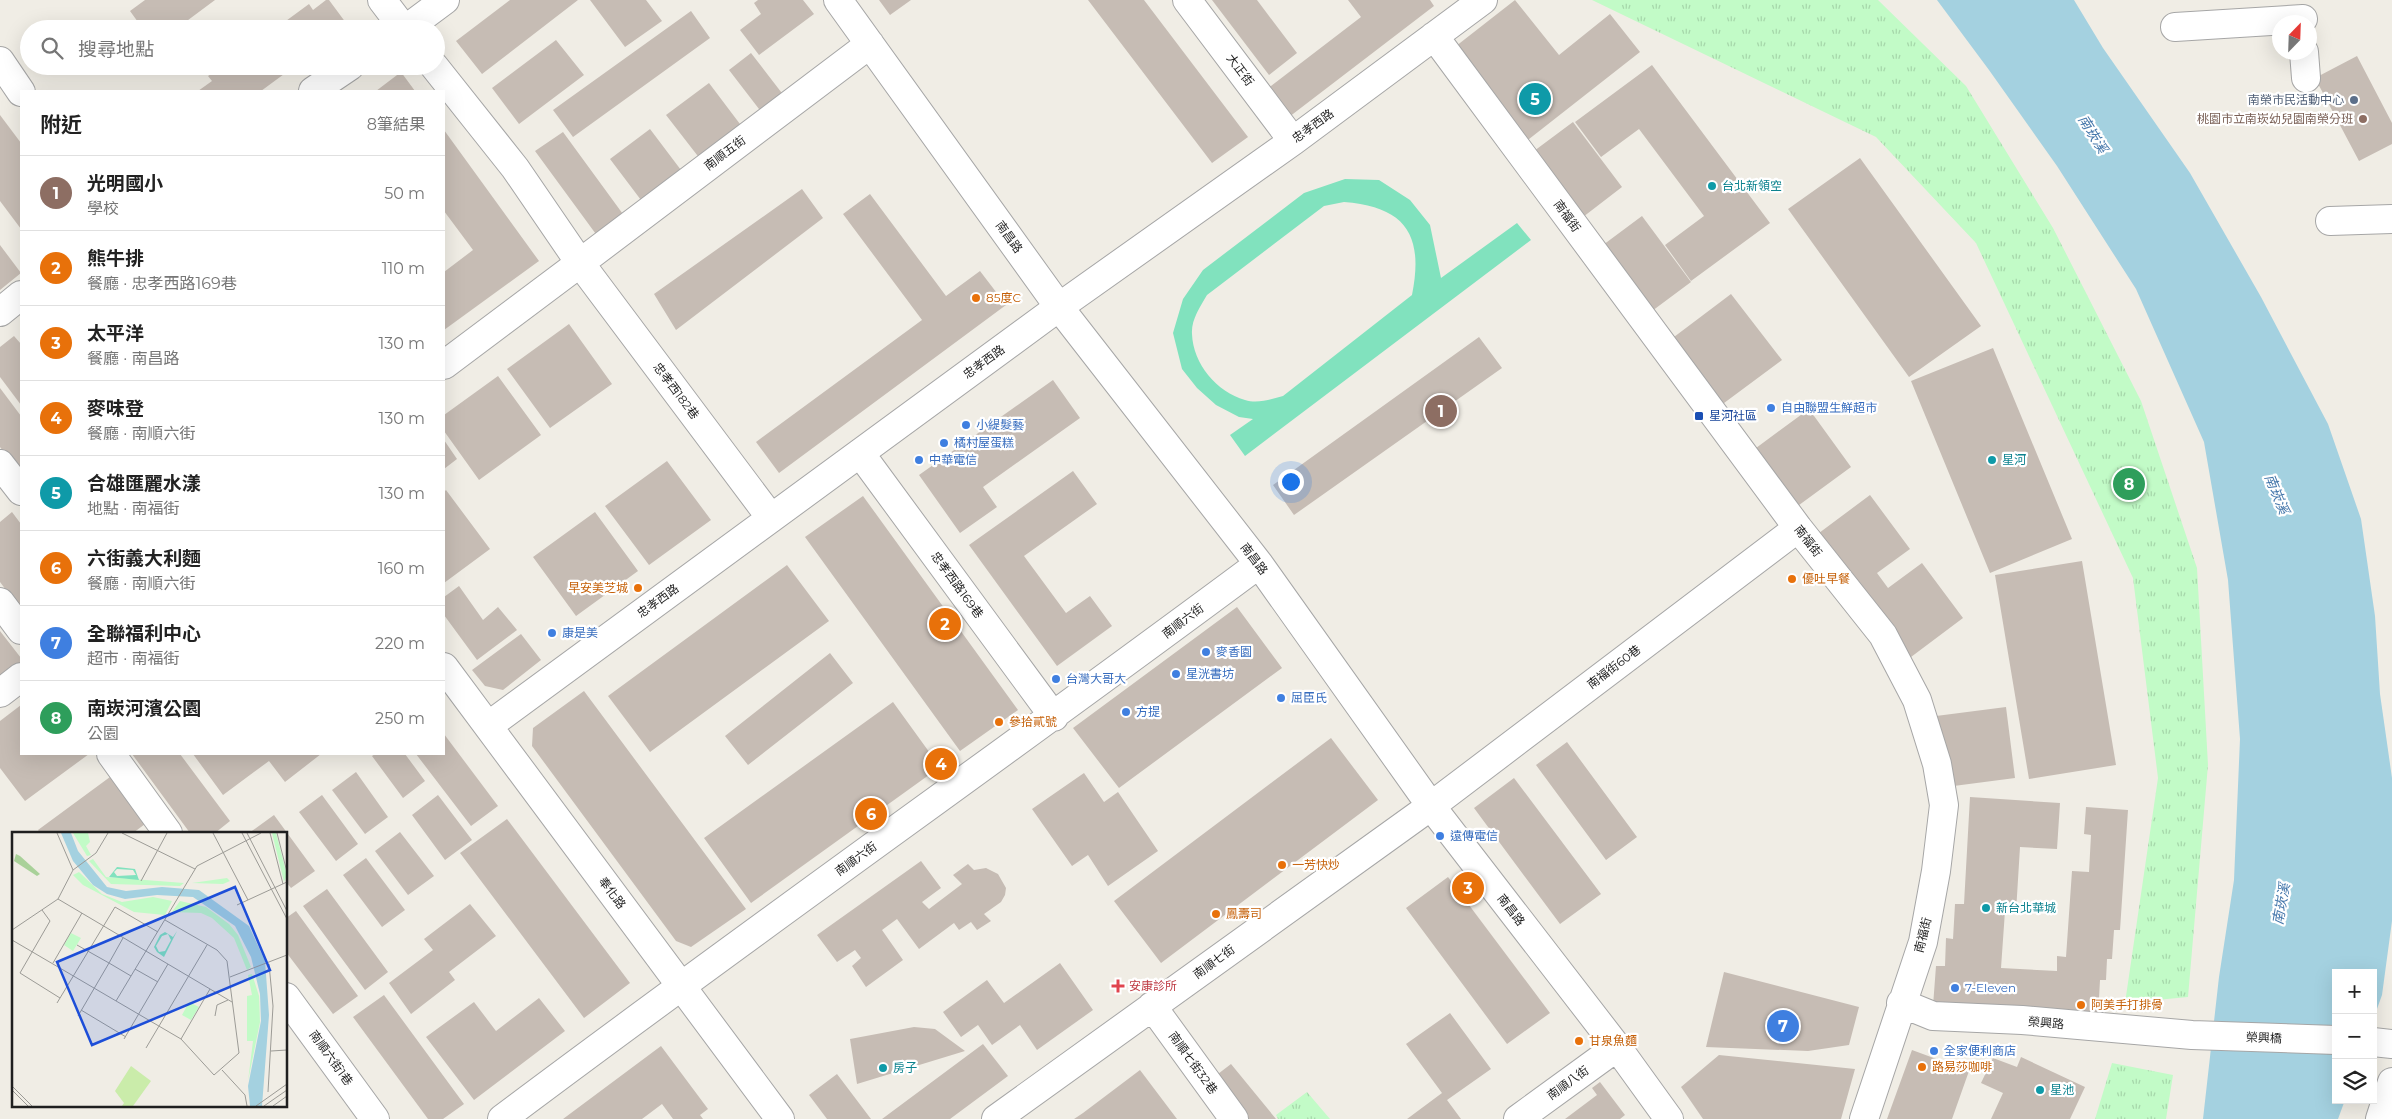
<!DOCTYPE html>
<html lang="zh-TW">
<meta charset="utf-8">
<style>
body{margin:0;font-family:Montserrat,"Noto Sans TC",sans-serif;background:#f2f2f2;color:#222}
.controls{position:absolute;right:15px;bottom:15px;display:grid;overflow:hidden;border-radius:0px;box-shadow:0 5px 20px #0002}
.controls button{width:45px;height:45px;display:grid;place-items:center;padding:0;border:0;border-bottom:1px solid #e0e0e0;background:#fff;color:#222;font:25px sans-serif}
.compass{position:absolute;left:2272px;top:15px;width:45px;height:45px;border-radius:50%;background:#fff;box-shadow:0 5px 20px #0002;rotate:23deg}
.you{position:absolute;left:1290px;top:481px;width:18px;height:18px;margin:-12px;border:4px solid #fff;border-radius:50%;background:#1a73e8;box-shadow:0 0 0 8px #1a73e833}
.badge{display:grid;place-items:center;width:32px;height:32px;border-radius:50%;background:#cf0300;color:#fff;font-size:16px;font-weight:700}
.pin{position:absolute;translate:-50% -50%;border:2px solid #fff;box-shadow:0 1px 5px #0006}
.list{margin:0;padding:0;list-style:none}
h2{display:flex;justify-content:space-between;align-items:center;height:65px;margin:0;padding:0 20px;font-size:21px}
h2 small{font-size:16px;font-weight:400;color:#767676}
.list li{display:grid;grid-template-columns:32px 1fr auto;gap:15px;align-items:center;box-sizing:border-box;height:75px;padding:0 20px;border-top:1px solid #e0e0e0}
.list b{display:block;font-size:19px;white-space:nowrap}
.list p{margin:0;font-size:16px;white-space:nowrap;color:#767676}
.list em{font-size:16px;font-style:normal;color:#767676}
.icon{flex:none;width:28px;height:28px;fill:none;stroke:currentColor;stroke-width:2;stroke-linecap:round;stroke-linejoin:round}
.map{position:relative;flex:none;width:2392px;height:1119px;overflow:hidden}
.search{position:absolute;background:#fff;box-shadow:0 5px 20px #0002;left:20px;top:20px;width:425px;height:55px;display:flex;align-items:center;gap:12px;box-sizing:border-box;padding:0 18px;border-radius:28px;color:#767676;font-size:19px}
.panel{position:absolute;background:#fff;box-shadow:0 5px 20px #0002;left:20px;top:90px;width:425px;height:665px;border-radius:0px}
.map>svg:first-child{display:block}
.park{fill:url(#park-tufts)}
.pitch{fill:#81e2be;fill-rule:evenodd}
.water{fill:#a4d1e0}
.building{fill:#c6bcb4}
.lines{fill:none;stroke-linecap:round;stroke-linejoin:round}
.minor-casing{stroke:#a6a6a6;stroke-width:30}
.minor{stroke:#fff;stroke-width:28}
.service-dot{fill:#5c6f8a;stroke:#fff;stroke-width:2}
.education-dot{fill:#8d6e63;stroke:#fff;stroke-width:2}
.culture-dot{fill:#0f9aa8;stroke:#fff;stroke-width:2}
.food-dot{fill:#e8710a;stroke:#fff;stroke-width:2}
.shop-dot{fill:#3f7fe0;stroke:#fff;stroke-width:2}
.transit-dot{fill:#1a4fb4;stroke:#fff;stroke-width:2}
.health-dot{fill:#e0444e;stroke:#fff;stroke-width:2}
.labels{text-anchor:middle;stroke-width:4.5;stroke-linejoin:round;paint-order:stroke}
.street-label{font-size:12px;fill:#1f1f1f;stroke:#fff}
.service-label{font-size:12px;fill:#4e5e75;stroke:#fff;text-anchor:end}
.education-label{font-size:12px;fill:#785e54;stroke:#fff;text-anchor:end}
.culture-label{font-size:12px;fill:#0d838f;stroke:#fff;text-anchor:start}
.food-label{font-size:12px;fill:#c56008;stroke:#fff;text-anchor:start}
.shop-label{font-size:12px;fill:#366cbe;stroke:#fff;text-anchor:start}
.transit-label{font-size:12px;fill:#164399;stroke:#fff;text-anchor:start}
.health-label{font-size:12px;fill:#be3a42;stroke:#fff;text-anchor:start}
.water-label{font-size:14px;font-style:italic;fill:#4577ab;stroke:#fff}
.inset-road{fill:none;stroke:#9c9b96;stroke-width:1}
.view{fill:#1d4ed8;fill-opacity:0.15;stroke:#1d4ed8;stroke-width:2.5}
.inset-edge{fill:none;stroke:#1f1f1f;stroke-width:2.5}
</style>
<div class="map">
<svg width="2392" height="1119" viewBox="0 0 2392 1119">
<defs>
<pattern id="park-tufts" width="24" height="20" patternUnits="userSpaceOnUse" patternTransform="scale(1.25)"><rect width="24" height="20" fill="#c2fbc7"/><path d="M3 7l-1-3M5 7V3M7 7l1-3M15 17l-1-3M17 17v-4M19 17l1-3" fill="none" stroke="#a6d7aa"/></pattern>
</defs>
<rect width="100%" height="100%" fill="#f0ede5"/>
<!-- park -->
<path class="park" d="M1592,0H1878L1966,86L2053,228L2141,401L2197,568L2208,765L2188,997L2125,1003L2158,778L2133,578L1976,243L1876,137Z
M2112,1063L2173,1075L2166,1119H2095Z
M1307,1092L1330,1119H1278L1276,1115Z"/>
<!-- pitch -->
<path class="pitch" d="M1345,179L1379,180L1410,200L1430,225L1441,278L1517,223L1531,240L1245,456L1230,435L1253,419L1239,417L1216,405L1197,388L1182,369L1173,333L1183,299L1203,270L1304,193ZM1344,202C1406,207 1424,235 1412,295L1283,396C1271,399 1258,404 1245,400C1217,392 1193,364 1192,334C1191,320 1200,307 1207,295L1324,206Z"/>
<!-- water -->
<path class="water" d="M1937,0H2074L2103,48L2190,173L2261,297L2328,424L2361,519L2375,616L2380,694L2392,778V921L2382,995L2373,1020V973H2336V1100H2345L2338,1119H2203L2219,977L2234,880L2240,739L2228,580L2204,442L2136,289L2057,166L1989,70Z"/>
<!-- building -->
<path class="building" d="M145,0H215L176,29H143L130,11Z
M326,0H329L349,27L346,29H275L309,4L313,10Z
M510,0H578L482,74L456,41Z
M590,0H646L662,21L625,47Z
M758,0H803L814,14L759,55L740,30L761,14L754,3Z
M879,0H911L890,15Z
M1088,0H1144L1248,137L1212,163Z
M1212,0H1257L1297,53L1269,75Z
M1348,0H1430L1434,6L1289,117L1267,89L1361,17Z
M1515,0L1559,55L1610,14L1640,52L1524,143L1451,50Z
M691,11L710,38L573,137L553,110Z
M556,40L584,75L519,124L492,88Z
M751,53L788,101L766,118L729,70Z
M2357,56L2392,123V144L2359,161L2315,78Z
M1652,65L1770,223L1691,281L1665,245L1704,216L1639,129L1601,157L1575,122Z
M222,66H295L261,91H198L212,81L208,76Z
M401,72L415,91H376Z
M709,83L746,132L704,164L666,115Z
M0,115L21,143V229L0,201Z
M1573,122L1622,187L1583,217L1534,151Z
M650,129L687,178L647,208L610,159Z
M444,130L539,261L444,330V272L473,250L444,211Z
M563,132L628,221L601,241L535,151Z
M1860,158L1981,326L1909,377L1788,209Z
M802,189L823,218L676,330L654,294Z
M870,194L946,296L980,271L1006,305L779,473L756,442L922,320L843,214Z
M1642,216L1691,282L1652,311L1603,245Z
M0,245L21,273L0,290Z
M1731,294L1782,360L1720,406L1670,340Z
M569,324L612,384L550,428L507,369Z
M14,336L21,344V405L0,377V347Z
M1479,337L1502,368L1294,515L1273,485Z
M1993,348L2072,539L1990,573L1911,381Z
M498,376L541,435L479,480L444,431V415Z
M1053,380L1080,418L983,487L997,507L960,533L919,475Z
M0,388L21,416V475L0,447Z
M1809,409L1851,467L1795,508L1752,451Z
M444,440L457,459L444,469Z
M667,461L711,520L649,565L605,506Z
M1073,471L1097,504L1024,556L1066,613L1090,596L1112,626L1057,666L969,545Z
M446,490L490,549L444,583V492Z
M1870,495L1910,549L1877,573L1888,588L1922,563L1963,618L1907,660L1815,536Z
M863,496L1018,710L960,751L805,537Z
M12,512L21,524V610L0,582V522Z
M595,512L638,571L576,616L533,557Z
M2082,561L2116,765L2029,779L1995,575Z
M787,565L829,621L650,752L608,696Z
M459,586L483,620L498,607L517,630L477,660L444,615V597Z
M1237,607L1282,668L1119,788L1073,728Z
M0,631L21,658V664L0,680Z
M521,634L541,660L503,690L485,686L472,670Z
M830,653L853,683L748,765L725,736Z
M584,691L746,909L691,947L676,941L532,746L533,728Z
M893,702L940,767L751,903L704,838Z
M21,705V754H89L25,801L0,768V721Z
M2006,707L2015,778L1946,787L1936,716Z
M444,734L498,806L471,826L416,754H444Z
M1331,738L1378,800L1161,963L1114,901Z
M1567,742L1637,837L1606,860L1536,765Z
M132,754H180L230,821L215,833H190Z
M193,754H321L285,782L269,761L223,795Z
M375,754H405L425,781L403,798L372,756Z
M356,772L388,817L365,834L332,790Z
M1084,773L1104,802L1118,792L1158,851L1108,886L1088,855L1072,866L1032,809Z
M110,777L145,824L133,833H40L38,830Z
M1514,778L1601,894L1560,924L1474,808Z
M322,795L358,844L336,861L299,812Z
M438,795L472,840L445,860L412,815Z
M1970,797L2060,803L2057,849L2020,847L2016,912L2005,911L2001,968L2057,971V956L2066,957L2072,871L2089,872L2091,835L2084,834L2086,807L2128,810L2120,930H2114L2112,959H2107L2106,980H2100L2098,1017L1933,1006L1936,966H1945L1946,938L1953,939L1955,904H1964Z
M274,815L315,871L291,888L286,882V833H249Z
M507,819L630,983L584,1018L460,853Z
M400,832L434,876L408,895L375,851Z
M366,858L405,910L382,927L343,875Z
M921,861L941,888L922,902L929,909L962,884L953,875L968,864L974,870L986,868L998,874L1006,888L1005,895L1001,902L984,914L991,921L977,930L971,922L959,930L954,923L919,949L897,919L882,930L903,960L866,987L852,966L861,958L855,950L837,962L817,935Z
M1448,877L1550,1013L1507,1044L1406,908Z
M327,889L388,972L365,990L303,906Z
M470,904L496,936L449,972L455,980L411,1014L389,983L433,950L424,939Z
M296,911L358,996L333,1014L286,952V918Z
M1060,963L1093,1010L1037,1050L1020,1025L992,1045L978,1025L961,1037L943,1012L987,980L1004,1003Z
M1724,972L1859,1007L1849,1045L1808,1051L1706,1047Z
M384,995L464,1104L443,1119H428L353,1017Z
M539,998L565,1031L474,1100L426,1037L474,1002L496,1031Z
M1450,1013L1491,1069L1447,1100L1461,1119H1407L1442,1093L1406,1044Z
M914,1027L935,1029L965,1051L857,1084L850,1039Z
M983,1044L1008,1076L950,1119H882Z
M661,1046L708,1109L700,1115L703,1119H673L662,1104L642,1119H563Z
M1912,1050L1969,1071L1952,1119H1887Z
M1719,1055L1855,1069L1841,1119H1703L1681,1087Z
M2021,1057L2085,1087L2070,1119H1991L2003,1093L1981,1083L1993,1058L2017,1067Z
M1231,1064L1276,1119H1249L1214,1077Z
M1140,1070L1177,1119H1074L1083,1113Z
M837,1074L871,1119H827L809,1095Z
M1600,1082L1625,1115L1620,1119H1565L1597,1095L1592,1088Z"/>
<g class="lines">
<defs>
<path id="minor" d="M382,0L404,29
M838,0L1059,307L1259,564L1431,806L1617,1047L1669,1119
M1187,0L1293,141
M2175,27L2303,19
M406,29L445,0
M1434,36L1798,528L1883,635L1917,700L1937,764L1944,805L1936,871L1923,942L1864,1119
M2304,52L2306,78
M0,61L21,92
M434,66L515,168L580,263L870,44
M313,91L350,66
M2330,221L2392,219
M0,312L21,295
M444,365L580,263L771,518
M860,453L1054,717
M0,464L21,491
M0,602L21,630
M444,667L780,1119
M0,693L21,677
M488,726L1059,307L1293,141L1483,0
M111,754L168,833
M286,997L375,1119
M1901,1003L1933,1016L2022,1020L2192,1035L2336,1040
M1152,1006L1234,1119
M2373,1042L2392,1044
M502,1119C752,931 1008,751 1259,564
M996,1119L1431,806L1798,528
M1518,1119L1617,1047
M2380,1119L2392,1082"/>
</defs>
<!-- minor casing -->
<use href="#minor" class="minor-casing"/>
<!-- minor -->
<use href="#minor" class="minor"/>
</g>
<!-- markers -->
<circle class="service-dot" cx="2354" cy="100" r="5"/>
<circle class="education-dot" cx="2363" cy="119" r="5"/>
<g class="culture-dot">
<circle cx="1712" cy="186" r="5"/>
<circle cx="1992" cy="460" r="5"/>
<circle cx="1986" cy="908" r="5"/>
<circle cx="883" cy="1068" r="5"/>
<circle cx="2040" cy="1090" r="5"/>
</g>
<g class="food-dot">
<circle cx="976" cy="298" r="5"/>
<circle cx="1792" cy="579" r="5"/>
<circle cx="638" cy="588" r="5"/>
<circle cx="999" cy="722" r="5"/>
<circle cx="1282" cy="865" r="5"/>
<circle cx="1216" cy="914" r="5"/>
<circle cx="2081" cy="1005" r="5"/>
<circle cx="1579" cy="1041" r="5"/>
<circle cx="1922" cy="1067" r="5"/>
</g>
<g class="shop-dot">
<circle cx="1771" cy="408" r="5"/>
<circle cx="966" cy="425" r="5"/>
<circle cx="944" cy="443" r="5"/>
<circle cx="919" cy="460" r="5"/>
<circle cx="552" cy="633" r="5"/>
<circle cx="1206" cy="652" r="5"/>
<circle cx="1176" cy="674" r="5"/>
<circle cx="1056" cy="679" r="5"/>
<circle cx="1281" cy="698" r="5"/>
<circle cx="1126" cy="712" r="5"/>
<circle cx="1440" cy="836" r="5"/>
<circle cx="1955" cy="988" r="5"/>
<circle cx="1934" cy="1051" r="5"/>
</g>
<rect class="transit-dot" x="1694" y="411" width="10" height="10" rx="2.5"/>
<path class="health-dot" d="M1115.5 978.5h5v5h5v5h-5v5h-5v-5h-5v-5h5z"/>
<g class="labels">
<!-- street labels -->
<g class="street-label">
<text transform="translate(1240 70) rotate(53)" y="4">大正街</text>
<text transform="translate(1313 126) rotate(-36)" y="4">忠孝西路</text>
<text transform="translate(725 153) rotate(-37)" y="4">南順五街</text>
<text transform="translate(1567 216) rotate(54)" y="4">南福街</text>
<text transform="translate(1009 237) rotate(54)" y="4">南昌路</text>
<text transform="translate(984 362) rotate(-36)" y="4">忠孝西路</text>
<text transform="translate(676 391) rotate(53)" y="4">忠孝西182巷</text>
<text transform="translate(1808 541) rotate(52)" y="4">南福街</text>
<text transform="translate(1254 559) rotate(53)" y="4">南昌路</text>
<text transform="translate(957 585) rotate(54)" y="4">忠孝西路169巷</text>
<text transform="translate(658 601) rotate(-36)" y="4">忠孝西路</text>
<text transform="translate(1183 621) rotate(-37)" y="4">南順六街</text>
<text transform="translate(1614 667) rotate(-37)" y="4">南福街60巷</text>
<text transform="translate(856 859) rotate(-36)" y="4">南順六街</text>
<text transform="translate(612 893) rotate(53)" y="4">奉化路</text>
<text transform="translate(1511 910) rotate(52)" y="4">南昌路</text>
<text transform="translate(1923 935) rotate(-76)" y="4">南福街</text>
<text transform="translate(1214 962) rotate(-36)" y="4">南順七街</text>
<text transform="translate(2046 1023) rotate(5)" y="4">榮興路</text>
<text transform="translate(2264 1038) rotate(2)" y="4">榮興橋</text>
<text transform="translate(331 1058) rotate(54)" y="4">南順六街1巷</text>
<text transform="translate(1193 1063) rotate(54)" y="4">南順七街32巷</text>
<text transform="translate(1568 1083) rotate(-36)" y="4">南順八街</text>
</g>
<!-- service labels -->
<g class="service-label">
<text x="2344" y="104">南榮市民活動中心</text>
</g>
<!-- education labels -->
<g class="education-label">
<text x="2353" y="123">桃園市立南崁幼兒園南榮分班</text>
</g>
<!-- culture labels -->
<g class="culture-label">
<text x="1722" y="190">台北新領空</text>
<text x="2002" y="464">星河</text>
<text x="1996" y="912">新台北華城</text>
<text x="893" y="1072">房子</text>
<text x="2050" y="1094">星池</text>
</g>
<!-- food labels -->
<g class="food-label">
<text x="986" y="302">85度C</text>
<text x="1802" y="583">優吐早餐</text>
<text x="628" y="592" text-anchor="end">早安美芝城</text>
<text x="1009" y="726">參拾貳號</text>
<text x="1292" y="869">一芳快炒</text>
<text x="1226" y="918">鳳壽司</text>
<text x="2091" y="1009">阿美手打排骨</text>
<text x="1589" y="1045">甘泉魚麵</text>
<text x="1932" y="1071">路易莎咖啡</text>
</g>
<!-- shop labels -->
<g class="shop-label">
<text x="1781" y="412">自由聯盟生鮮超市</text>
<text x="976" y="429">小緹髮藝</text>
<text x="954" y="447">橘村屋蛋糕</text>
<text x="929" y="464">中華電信</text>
<text x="562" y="637">康是美</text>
<text x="1216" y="656">麥香園</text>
<text x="1186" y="678">星洸書坊</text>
<text x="1066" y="683">台灣大哥大</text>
<text x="1291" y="702">屈臣氏</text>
<text x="1136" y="716">方提</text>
<text x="1450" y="840">遠傳電信</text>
<text x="1965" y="992">7-Eleven</text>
<text x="1944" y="1055">全家便利商店</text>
</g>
<!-- transit labels -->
<g class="transit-label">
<text x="1709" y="420">星河社區</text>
</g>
<!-- health labels -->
<g class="health-label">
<text x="1129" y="990">安康診所</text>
</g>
<!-- water labels -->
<g class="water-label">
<text transform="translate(2093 134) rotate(58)" y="5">南崁溪</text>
<text transform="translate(2277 494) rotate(68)" y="5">南崁溪</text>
<text transform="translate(2281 904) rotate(-80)" y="5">南崁溪</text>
</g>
</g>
<!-- overview -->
<g transform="translate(12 832)">
<rect width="275" height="275" fill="#f0ede5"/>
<path d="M119,234L139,249L121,274H110L112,271L103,259Z" fill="#caecaa"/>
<path d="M4,22L8,24L28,42L25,44L2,29Z" fill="#a9d199"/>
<path d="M61,1H76L78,10L74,14L79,23L75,24ZM260,1H264L275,43L272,50ZM81,27L94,45L172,51L168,54L99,52L77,29ZM67,40L90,62L110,70L141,65L160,69L153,83L122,80L71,53L61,43ZM215,46L218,49L211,52L180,51ZM168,69L194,75L217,92L226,103L239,135L235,138L222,106L200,86L189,81L160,80ZM59,101L69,106L61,119L52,113ZM240,142L247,164L248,190L236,249L241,209H235V164L240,163L236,143ZM177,170L187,175L179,188L170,183Z" fill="#c2fbc7"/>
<path d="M105,35L123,37L127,48L97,45ZM105,37L121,38L124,43L105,44L102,40ZM165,99L152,125L145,120L142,115L148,103L153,100L161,105ZM156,102L159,108L153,119L147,120L144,114L150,104Z" fill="#81e2be" fill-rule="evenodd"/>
<path d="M49,1H59L66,19L95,55L114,59L150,55L187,58L237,94L253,129L257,183L250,274H238L236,254L249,189L248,162L239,125L223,94L181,65L145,63L113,67L95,62L81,53L61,29Z" fill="#a4d1e0"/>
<path class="inset-road" d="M45,1L61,38M110,1L183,37M201,1L236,68M230,1L275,87M235,1L275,79M258,1L271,52M265,1L275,40M129,49L155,1M46,67L220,170M225,73L275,50M30,78L38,89L8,141L48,166M0,98L46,67L61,38L84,21L96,1M0,108L169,207L202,243L227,221L215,129L205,118L153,88M65,113L97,131L111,106M41,131L70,81M123,137L146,150M218,145L275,123M104,169L185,34L249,1M45,171L103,75L146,100M69,178L114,205M66,184L97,131L119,144M203,184L205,173L216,168M112,207L156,132M169,207L198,157M134,216L195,113M259,219L275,218M210,238L233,263L235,274M0,254L20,274M0,258L16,274M256,260L261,174L257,132M244,274L275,252M252,274L275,258M261,274L275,264"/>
<path class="view" d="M223,55L258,138L80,213L45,130Z"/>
<rect width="275" height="275" class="inset-edge"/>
</g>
</svg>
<div class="controls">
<button>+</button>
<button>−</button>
<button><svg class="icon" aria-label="layers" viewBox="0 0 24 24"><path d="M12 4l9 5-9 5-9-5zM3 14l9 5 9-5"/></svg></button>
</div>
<svg class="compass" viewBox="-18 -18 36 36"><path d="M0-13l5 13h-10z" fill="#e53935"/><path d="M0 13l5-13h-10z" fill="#767676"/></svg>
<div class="you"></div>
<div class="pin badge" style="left:1441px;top:411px;background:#8d6e63">1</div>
<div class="pin badge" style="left:945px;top:624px;background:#e8710a">2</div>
<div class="pin badge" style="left:1468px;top:888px;background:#e8710a">3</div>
<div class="pin badge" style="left:941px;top:764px;background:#e8710a">4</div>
<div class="pin badge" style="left:1535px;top:99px;background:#0f9aa8">5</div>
<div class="pin badge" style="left:871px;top:814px;background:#e8710a">6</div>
<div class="pin badge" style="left:1783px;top:1026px;background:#3f7fe0">7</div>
<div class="pin badge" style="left:2129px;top:484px;background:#2e9e5b">8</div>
<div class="search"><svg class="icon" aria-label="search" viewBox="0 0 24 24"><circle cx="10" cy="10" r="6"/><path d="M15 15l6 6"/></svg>搜尋地點</div>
<section class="panel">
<h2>附近<small>8筆結果</small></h2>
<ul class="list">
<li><span class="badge" style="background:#8d6e63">1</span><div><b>光明國小</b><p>學校</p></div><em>50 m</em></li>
<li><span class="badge" style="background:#e8710a">2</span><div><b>熊牛排</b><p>餐廳 · 忠孝西路169巷</p></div><em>110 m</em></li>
<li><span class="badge" style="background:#e8710a">3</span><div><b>太平洋</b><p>餐廳 · 南昌路</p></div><em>130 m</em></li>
<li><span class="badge" style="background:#e8710a">4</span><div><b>麥味登</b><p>餐廳 · 南順六街</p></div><em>130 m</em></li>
<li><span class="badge" style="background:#0f9aa8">5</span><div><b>合雄匯麗水漾</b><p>地點 · 南福街</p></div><em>130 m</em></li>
<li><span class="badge" style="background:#e8710a">6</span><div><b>六街義大利麵</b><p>餐廳 · 南順六街</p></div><em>160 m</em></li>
<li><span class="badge" style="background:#3f7fe0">7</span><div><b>全聯福利中心</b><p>超市 · 南福街</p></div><em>220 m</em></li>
<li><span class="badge" style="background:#2e9e5b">8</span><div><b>南崁河濱公園</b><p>公園</p></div><em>250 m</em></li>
</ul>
</section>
</div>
